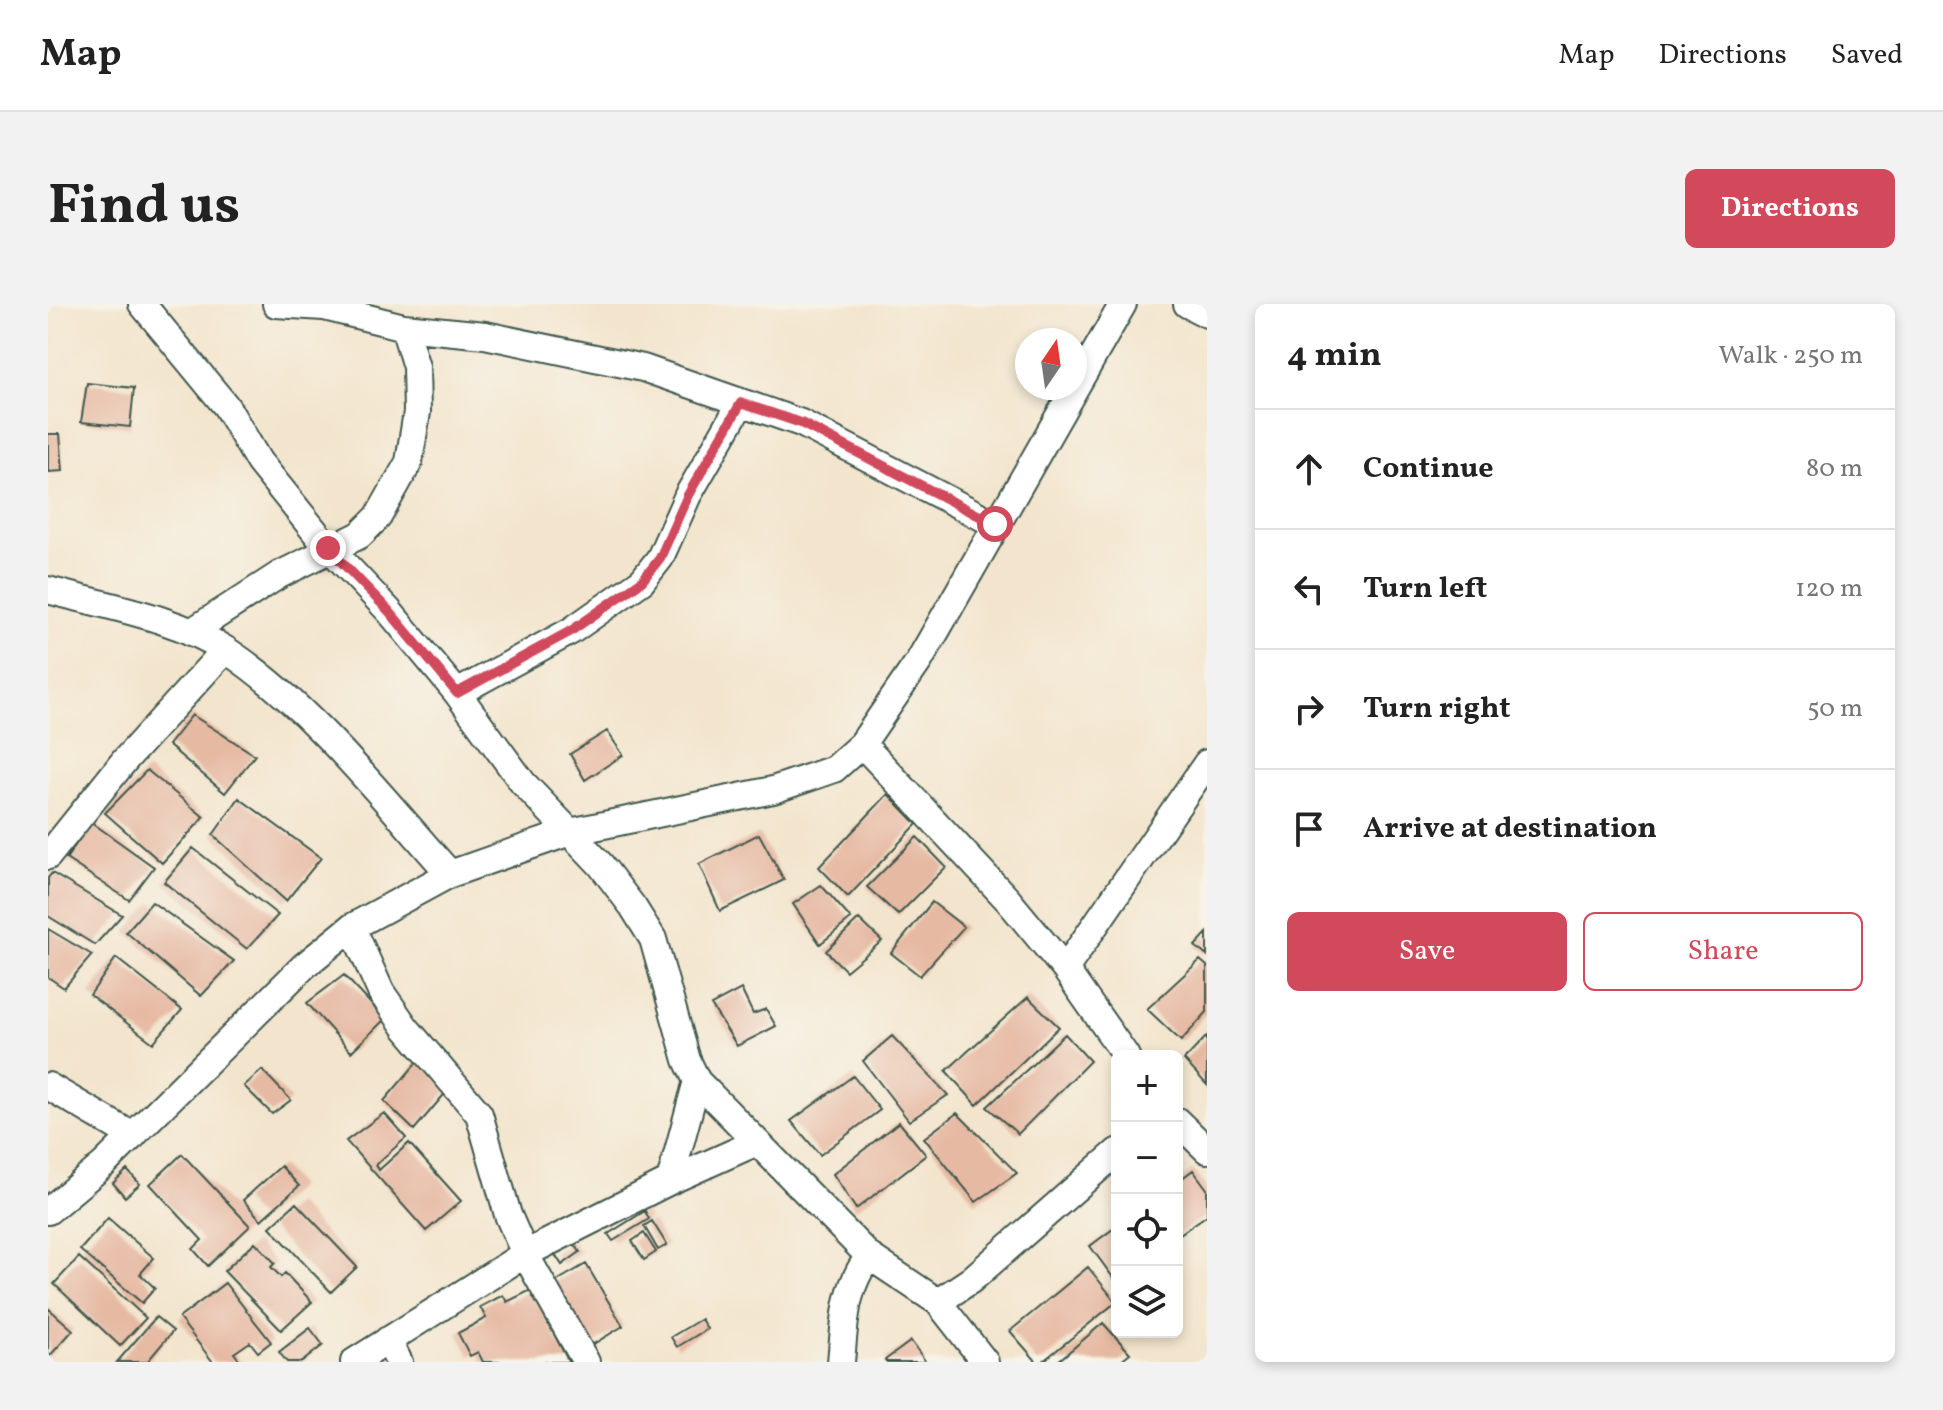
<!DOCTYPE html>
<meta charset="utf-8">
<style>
body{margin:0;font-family:Vollkorn,serif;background:#f2f2f2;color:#222}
.controls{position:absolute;right:24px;bottom:24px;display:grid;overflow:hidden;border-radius:12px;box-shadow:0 4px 12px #0003}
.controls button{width:72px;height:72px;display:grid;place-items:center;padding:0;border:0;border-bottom:2px solid #e0e0e0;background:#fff;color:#222;font:40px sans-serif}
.compass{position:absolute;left:967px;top:24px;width:72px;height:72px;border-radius:50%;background:#fff;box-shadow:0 4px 12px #0003;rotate:13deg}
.stop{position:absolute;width:24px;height:24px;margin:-18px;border:6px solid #d1495b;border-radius:50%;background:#fff}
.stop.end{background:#d1495b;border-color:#fff;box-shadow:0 2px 8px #0008}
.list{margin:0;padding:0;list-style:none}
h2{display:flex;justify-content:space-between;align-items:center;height:104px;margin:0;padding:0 32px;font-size:34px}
h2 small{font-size:26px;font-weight:400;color:#767676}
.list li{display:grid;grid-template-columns:52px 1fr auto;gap:24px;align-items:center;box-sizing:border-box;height:120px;padding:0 32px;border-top:2px solid #e0e0e0}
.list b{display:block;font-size:30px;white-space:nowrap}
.list em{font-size:26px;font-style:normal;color:#767676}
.actions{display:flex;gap:16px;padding:24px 32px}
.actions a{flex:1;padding:18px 0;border:2px solid #d1495b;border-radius:12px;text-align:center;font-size:28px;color:#d1495b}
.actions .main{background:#d1495b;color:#fff}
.icon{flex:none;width:44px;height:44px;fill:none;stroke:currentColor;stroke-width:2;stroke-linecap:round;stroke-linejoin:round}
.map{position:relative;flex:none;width:1159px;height:1058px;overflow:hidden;border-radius:12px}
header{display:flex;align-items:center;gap:48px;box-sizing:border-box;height:112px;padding:0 40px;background:#fff;border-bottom:2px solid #e0e0e0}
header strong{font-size:38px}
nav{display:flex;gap:44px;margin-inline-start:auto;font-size:28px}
.intro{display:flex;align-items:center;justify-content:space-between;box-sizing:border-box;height:192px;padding:0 48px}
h1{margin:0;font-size:56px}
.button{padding:20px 36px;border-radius:12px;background:#d1495b;color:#fff;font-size:28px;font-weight:700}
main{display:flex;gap:48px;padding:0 48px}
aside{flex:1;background:#fff;border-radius:12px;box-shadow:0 4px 12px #0003}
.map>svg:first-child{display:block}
.building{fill:#e6b9a3}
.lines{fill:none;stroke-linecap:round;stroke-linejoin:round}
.minor-casing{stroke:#3f564b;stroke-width:30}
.minor{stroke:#fff;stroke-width:26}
.route{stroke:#d1495b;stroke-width:10}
</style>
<header>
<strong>Map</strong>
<nav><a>Map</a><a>Directions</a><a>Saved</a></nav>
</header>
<div class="intro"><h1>Find us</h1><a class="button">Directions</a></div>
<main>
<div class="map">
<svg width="1159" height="1058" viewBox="0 0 1159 1058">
<rect width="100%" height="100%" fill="#f7f3e8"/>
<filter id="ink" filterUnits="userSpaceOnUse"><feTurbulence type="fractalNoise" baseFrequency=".0125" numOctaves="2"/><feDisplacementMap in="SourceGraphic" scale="16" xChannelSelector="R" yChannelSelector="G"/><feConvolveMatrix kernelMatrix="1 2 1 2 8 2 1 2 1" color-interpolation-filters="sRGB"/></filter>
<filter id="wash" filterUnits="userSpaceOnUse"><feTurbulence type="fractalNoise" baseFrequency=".006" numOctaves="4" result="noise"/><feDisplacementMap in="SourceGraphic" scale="32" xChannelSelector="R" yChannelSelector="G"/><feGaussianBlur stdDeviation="1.8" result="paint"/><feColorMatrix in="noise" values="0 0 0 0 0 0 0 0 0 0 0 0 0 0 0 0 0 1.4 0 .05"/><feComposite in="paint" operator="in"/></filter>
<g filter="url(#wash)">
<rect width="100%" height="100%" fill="#f3e5cd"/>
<g id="blocks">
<!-- building -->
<path class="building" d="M39,79L86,84L82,123L33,118Z
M0,130H12L15,167L0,168Z
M144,411L207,451L177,489L120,441Z
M559,427L575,451L537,476L522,450Z
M99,466L156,513L114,559L57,509Z
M840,490L869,520L800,593L771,563Z
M191,494L273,554L238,597L165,531Z
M43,518L106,563L81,596L18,555Z
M711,530L736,576L672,607L651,560Z
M869,533L898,563L850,611L819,583Z
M145,544L230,611L199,645L116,578Z
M4,569L74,611L47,641L0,612V574Z
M773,581L803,615L772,640L745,600Z
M104,598L186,657L153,692L78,628Z
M884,598L916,623L872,672L843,649Z
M811,615L834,637L798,667L778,647Z
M0,625L44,651L16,684L0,673Z
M1159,629V652L1147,642Z
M68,654L134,706L105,739L42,691Z
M1152,656L1159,662V708L1133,737L1099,705Z
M296,671L337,715L303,748L259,699Z
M693,685L705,710L718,705L728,722L689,742L663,701Z
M980,693L1011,723L929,801L898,767Z
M1017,730L1042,757L970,830L939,803Z
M844,732L900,791L861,817L815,757Z
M1159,732V781L1136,756Z
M371,756L400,786L366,826L336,797Z
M214,766L243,796L224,810L196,782Z
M805,772L832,806L772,851L743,817Z
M336,809L358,834L327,861L331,866L361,839L413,897L378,927L298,837Z
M909,809L969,869L928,898L876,834Z
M851,818L878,851L808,905L785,870Z
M134,850L202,922L160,962L145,945L154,936L102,880Z
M233,862L251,882L213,916L195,896Z
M79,866L92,880L77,893L65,879Z
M1145,866L1159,885V911L1129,932V878Z
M248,899L309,963L283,988L222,923Z
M597,907L601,915L565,937L560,930Z
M60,914L106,954L92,970L107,984L94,999L32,946Z
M604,917L619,941L610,946L596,922Z
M1069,922V979L1042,942Z
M596,929L608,948L596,956L584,937Z
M207,938L227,959L223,963L233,973L237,969L264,998L233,1026L176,967Z
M525,938L532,948L514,961L506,949Z
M31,953L98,1014L72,1042L6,980Z
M538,960L575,1022L537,1045L500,982Z
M1040,963L1068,998L994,1058H989L962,1027Z
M177,979L223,1038L210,1048L202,1038L186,1049L193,1058H165L131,1014Z
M487,984L499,1007L495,1010L521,1058H435L430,1048L422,1052L410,1029L438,1014L432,1003L455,991L459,998Z
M0,1004L25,1026L0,1054Z
M108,1013L125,1027L99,1058H69Z
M653,1015L659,1025L629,1043L623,1033Z
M1055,1019L1082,1049L1071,1058H1009Z
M262,1024L275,1041L254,1058H239L231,1048Z
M863,1037L878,1058H839L837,1056Z"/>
</g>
</g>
<g filter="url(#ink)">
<use href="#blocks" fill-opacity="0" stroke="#3f564b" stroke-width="2"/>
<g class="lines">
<defs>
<path id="minor" d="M94,0L178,102L211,158L273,235L341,307L409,389L475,479L553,561L585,603L605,635L639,756L649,777L821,952L890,998L937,1058
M228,0L276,3L356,23L437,31L595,64L753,119L947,220
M1139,0L1159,10
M0,286C58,302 127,313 178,346C261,400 336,496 402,570
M143,328L231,271L312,231L330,213L361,158L369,108L368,63L356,23
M409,389L523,327L594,277L612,254L640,191L693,99
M814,440L960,596L1017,665L1078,752
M0,552L77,456L177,346
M304,623L333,688L358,724L431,810L460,911L477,950L538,1058
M1017,665L1159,459
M0,782L85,832
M1129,817L1159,846
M622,877L649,777
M0,907L56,860L256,662L304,623L402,570L522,528L725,486L786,465L814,440L871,357L1075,0
M890,998L923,976L1069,848
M340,1036L351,1058
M306,1058L477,950L622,877L709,838
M793,1058C797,1017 796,986 821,952"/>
</defs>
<!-- minor casing -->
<use href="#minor" class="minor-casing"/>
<!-- minor -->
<use href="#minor" class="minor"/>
</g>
</g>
<g class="lines" filter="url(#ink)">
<!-- route -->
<path class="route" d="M280,244L341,307L409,389L523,327L594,277L612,254L640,191L693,99L753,119L947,220"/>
</g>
</svg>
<div class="controls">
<button>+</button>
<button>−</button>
<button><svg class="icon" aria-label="locate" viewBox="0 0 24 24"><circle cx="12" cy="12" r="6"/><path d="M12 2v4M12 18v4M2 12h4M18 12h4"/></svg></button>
<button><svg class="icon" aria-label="layers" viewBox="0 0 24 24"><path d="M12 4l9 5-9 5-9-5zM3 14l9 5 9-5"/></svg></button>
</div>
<svg class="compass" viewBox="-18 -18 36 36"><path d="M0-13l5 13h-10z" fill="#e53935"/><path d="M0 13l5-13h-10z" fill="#767676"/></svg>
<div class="stop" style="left:947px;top:220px"></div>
<div class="stop end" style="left:280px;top:244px"></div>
</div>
<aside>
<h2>4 min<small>Walk · 250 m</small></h2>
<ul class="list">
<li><svg class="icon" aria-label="ahead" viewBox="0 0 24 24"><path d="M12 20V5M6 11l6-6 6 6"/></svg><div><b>Continue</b></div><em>80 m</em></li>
<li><svg class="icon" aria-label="left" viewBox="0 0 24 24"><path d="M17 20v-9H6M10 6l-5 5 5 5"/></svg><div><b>Turn left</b></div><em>120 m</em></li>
<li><svg class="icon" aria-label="right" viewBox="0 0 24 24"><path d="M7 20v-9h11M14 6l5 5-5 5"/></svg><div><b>Turn right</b></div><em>50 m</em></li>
<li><svg class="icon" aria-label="arrive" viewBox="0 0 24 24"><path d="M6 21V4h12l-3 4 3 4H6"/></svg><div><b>Arrive at destination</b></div></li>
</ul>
<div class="actions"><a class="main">Save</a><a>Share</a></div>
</aside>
</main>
